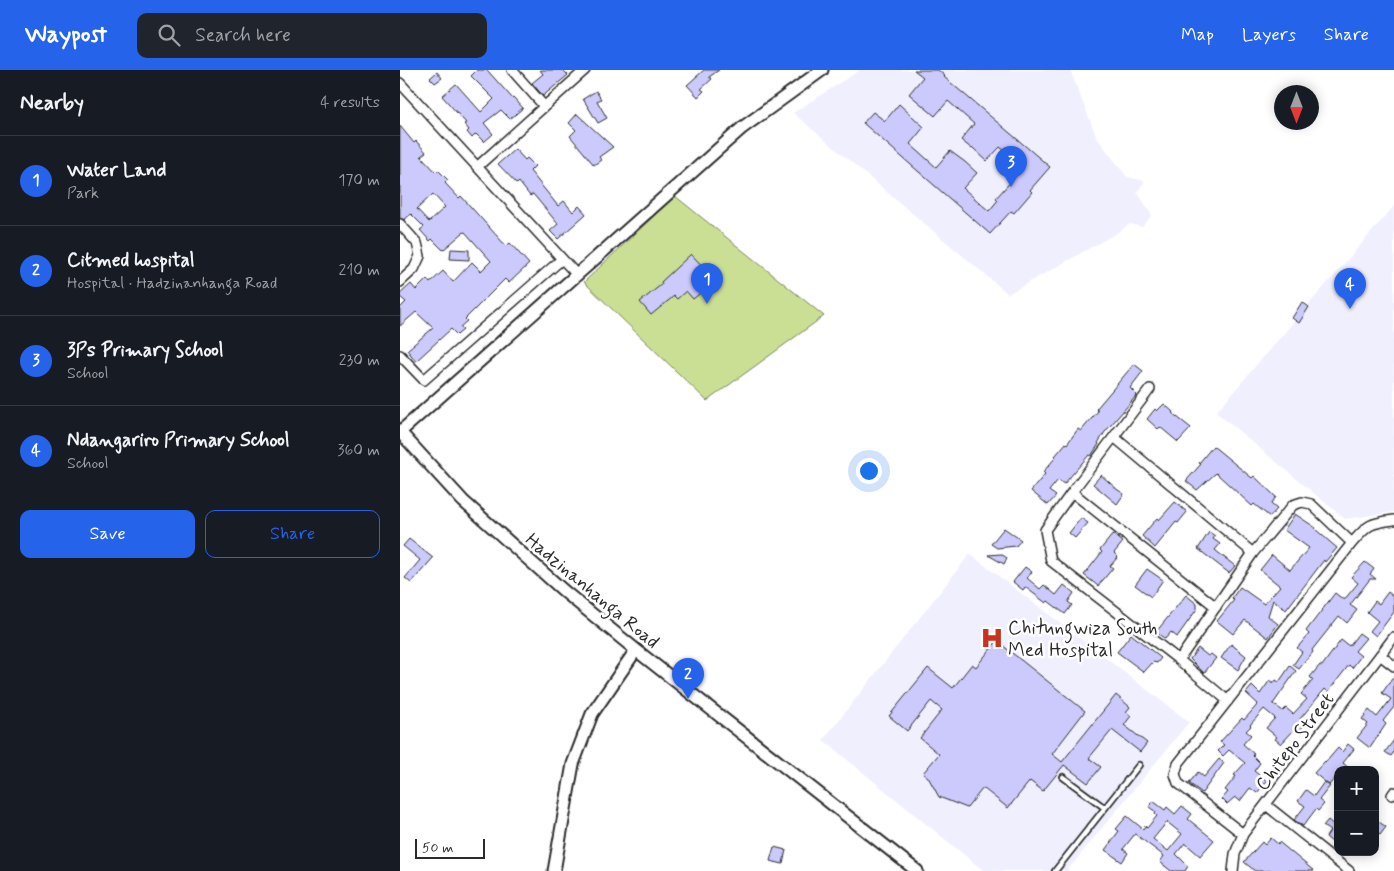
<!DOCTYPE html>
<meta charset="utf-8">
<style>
body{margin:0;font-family:Mynerve,sans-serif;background:#20242c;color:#f1f3f6}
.controls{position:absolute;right:15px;bottom:15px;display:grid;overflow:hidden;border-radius:10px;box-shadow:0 2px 12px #0003}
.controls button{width:45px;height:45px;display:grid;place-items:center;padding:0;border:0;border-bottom:1px solid #363941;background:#171b24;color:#f1f3f6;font:25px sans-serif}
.compass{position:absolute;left:874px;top:15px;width:45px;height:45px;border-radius:50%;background:#171b24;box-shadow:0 2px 12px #0003;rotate:180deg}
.scale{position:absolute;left:15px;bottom:12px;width:70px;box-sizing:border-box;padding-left:5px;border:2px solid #2b2b2b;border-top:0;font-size:14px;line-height:18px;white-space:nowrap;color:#2b2b2b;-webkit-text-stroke:4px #fff;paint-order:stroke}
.you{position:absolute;left:468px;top:400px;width:18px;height:18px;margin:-12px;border:4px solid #fff;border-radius:50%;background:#1a73e8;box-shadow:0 0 0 8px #1a73e833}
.badge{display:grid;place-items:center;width:32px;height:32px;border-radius:50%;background:#2563eb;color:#fff;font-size:16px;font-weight:700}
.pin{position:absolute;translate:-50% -41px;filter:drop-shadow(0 1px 2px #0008)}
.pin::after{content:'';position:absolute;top:26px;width:18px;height:15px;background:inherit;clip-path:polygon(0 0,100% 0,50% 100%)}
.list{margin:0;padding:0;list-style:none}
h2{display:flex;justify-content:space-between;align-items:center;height:65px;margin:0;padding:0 20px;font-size:21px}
h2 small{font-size:16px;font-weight:400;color:#9ea1a6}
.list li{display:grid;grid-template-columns:32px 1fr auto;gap:15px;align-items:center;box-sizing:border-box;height:90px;padding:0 20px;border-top:1px solid #363941}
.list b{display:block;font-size:19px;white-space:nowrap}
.list p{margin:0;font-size:16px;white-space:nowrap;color:#9ea1a6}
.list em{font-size:16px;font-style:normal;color:#9ea1a6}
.actions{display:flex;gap:10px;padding:15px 20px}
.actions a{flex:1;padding:11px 0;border:1px solid #2563eb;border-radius:10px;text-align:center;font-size:18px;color:#2563eb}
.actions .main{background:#2563eb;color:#fff}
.icon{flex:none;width:28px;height:28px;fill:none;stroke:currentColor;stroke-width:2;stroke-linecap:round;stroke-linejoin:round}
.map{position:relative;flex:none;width:994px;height:801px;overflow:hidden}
header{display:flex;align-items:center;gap:30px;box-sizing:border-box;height:70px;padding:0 25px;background:#2563eb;color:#fff}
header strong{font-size:24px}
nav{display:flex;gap:28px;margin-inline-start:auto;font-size:18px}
.search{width:350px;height:45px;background:#20242c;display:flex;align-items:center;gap:12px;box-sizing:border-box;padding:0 18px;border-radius:10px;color:#9ea1a6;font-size:19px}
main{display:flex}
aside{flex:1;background:#171b24}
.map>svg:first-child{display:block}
.built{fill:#f0effe}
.green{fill:#cbdf94;stroke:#7b8560}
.building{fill:#cccafd;stroke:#2b2b2b;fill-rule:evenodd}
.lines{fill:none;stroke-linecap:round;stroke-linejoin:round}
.lane-casing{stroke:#2b2b2b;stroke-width:8}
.street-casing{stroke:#2b2b2b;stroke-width:12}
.secondary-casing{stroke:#2b2b2b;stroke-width:15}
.lane{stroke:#fff;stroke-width:4.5}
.street{stroke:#fff;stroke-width:9}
.secondary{stroke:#fff;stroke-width:11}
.labels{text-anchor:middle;stroke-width:5;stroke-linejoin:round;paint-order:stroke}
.street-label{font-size:19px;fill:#2b2b2b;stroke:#fff}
.poi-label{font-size:19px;fill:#2b2b2b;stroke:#fff;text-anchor:start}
</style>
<header>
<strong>Waypost</strong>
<div class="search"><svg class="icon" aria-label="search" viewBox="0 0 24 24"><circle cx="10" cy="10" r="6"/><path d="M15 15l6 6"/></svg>Search here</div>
<nav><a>Map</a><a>Layers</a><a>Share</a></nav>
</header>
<main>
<aside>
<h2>Nearby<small>4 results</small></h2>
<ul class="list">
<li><span class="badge">1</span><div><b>Water Land</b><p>Park</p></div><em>170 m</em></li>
<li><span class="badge">2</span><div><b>Citmed hospital</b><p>Hospital · Hadzinanhanga Road</p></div><em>210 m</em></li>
<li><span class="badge">3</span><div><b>3Ps Primary School</b><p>School</p></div><em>230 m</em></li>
<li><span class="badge">4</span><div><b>Ndangariro Primary School</b><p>School</p></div><em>360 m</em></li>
</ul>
<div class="actions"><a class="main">Save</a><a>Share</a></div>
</aside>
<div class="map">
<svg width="994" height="801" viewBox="0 0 994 801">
<rect width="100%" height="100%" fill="#fff"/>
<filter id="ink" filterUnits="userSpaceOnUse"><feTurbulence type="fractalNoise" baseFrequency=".02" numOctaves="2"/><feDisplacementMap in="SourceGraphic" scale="10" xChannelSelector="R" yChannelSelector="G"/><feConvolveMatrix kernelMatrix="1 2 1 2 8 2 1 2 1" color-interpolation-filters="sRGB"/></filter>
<g filter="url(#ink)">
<!-- built -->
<path class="built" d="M460,0H670L697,68L727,107L745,111L737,122L752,145L742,157L730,154L715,164L608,224L393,43Z
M994,136V442L945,449L816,342Z
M570,484L789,652L667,801H584L423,670Z"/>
<!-- green -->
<path class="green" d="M275,126L424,246L307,331L184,212Z"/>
<!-- building -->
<path class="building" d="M77,0H87L113,29L114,28L123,38L110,49L101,40L84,53L93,64L84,72L76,64L72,68L67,62L69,60L64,54L66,53L42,26L56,14L81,42L94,29L71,6Z
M140,0H163L168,5L143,26L132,13L143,4Z
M304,0H319L309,7L312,9L301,19L304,21L298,27L287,15Z
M514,0H538L545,6L544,7L650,97L630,120L632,122L614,143L611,141L590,164L463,53L473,42L485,51L499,34L524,57L510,74L536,97L550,81L565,92L577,103L563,118L589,141L598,130L596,128L624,97L600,77L587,91L573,78L572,79L561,70L574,54L548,31L535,46L509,24L523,7Z
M37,2L42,8L35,13L30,8Z
M196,21L201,29L197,31L207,48L198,53L183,29Z
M177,44L213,77L199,87L201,90L194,95L170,66L176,60L169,53Z
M0,56L14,73L16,71L26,82L21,86L36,102L38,100L48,110L45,113L59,128L61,126L106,176L110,173L129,194L109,213L105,209L65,249L67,251L60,257L63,260L57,265L51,259L16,291L7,280L33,258L16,242L0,256V238L6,232L0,227V224L11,214L16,220L27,209L30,213L43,201L53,212L72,192L81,201L91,191L65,162H64L43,180L32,169L30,171L20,160L24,157L11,144L4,150L0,148ZM33,124L45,137L29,152L17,139Z
M115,79L125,90L127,88L135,96L130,101L158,136L164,131L173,142L179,136L186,144L158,169L150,161L158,154L133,124L130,126L119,112L117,114L98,94Z
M51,179L69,180V190L50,189Z
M291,184L308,202L296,213L303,221L293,229L286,221L277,229L274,226L251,245L240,232L262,214L261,212Z
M902,232L909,237L899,253L892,248Z
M734,294L743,301L730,318L737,325L705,362L698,373L699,374L691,386L689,385L664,414L658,410L649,421L656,426L648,435L631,421L645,404L643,402L656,387L655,386L666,373L667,374L678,359L681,361L698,341L696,339Z
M764,334L773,342L772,343L791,358L778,372L760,357L758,359L747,349L755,339L757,341Z
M813,376L852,408L854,406L876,427L871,434L877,439L870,447L854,434L852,436L816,403L797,420L786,411L801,394L799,393Z
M701,405L718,420L724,424L717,434L693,414Z
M775,432L787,442L778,453L776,452L755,478L742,466L757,448L759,450Z
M895,444L916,458L915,459L937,478L925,492L924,490L886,540L873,530L868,546L878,554L868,568L845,550L833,564L817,551L834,530L832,528L840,517L864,534L880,516L860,500L872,485L890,500L909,478L884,460Z
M681,448L688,453L675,468L669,463Z
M604,458L621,470L616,476L597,478L591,474Z
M809,462L815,466L813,469L820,474L815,480L835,496L829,503L798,479Z
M713,464L723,472L714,483L718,487L710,496L713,498L698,516L684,505L702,482L700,480Z
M9,469L33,488L11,513L5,508L20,490L3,476Z
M601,484L607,488L604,494L588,485Z
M965,492L974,499L970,504L976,509H970L950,535L957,540L947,553L939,546L912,580L913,582L899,599L893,595L902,582L897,578L909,564L906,561L935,523L944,530L958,513L951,507Z
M625,497L632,502L627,508L640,519L644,515L656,525L664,515L674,523L668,532L672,535L665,544L648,531L646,533L625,517L623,520L613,512Z
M747,499L763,510L751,527L735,515Z
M988,522L994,527V542L976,566L970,561L978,551L967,542L975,531L979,534Z
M786,525L797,534V539L777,567L771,562L765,569L756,562Z
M959,563L966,568L955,581L961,586L952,598L949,595L928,622L925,619L900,649L905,654L898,663L894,660L881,674L875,669L877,667L866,658L875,648L864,639L850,655L851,656L846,661L851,665L843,674L854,684L852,685L860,693L854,701L867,711L857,723L850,718L840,731L835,727L827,734L822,729L828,722L825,720L836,706L834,705L845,693L829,680L823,686L818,681L824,675L820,672L842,648L844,650L858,634L846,623L852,616L860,624L870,610L874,613L876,610L879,612L890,596L896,601L873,634L883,641L886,638L893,644L907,629L901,624L913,610L910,607L920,595L922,596L941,570L949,576Z
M731,564L761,588L757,593L753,592L744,602L717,582Z
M597,571L685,641L652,684L662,692L716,625L730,637L726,642L731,646L724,655L747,673L740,682L712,660L689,688L701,697L688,713L664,695L643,721L630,711L608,738L583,718L567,738L539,727L528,707L523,703L539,684L520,668L542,640L531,631L507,661L489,646L528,598L553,618L572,594L576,597Z
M831,574L846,586L838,600L821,588Z
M798,578L808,586L811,584L816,588L804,603L790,589Z
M994,606V637L983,651L986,654L970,678L957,668L968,654L962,649L969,640L977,647L991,629L982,623Z
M994,670V682L991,686L985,682Z
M948,674L954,679L943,693L951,700H938V705L929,715L914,703L925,691L926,692L938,678L942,682Z
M819,689L824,693L802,723L789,713L798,702L804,707Z
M924,712L930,716L919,730L924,734L918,741L916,739L903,756L894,750L905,736L898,731L906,720L914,726Z
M753,731L765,740L767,737L775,744L782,736L792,744L788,749L814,770L800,786L785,773L776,784L788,796L785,801H771L760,792L764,786L735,764L723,779L728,783L722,792L705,780L719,761L716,759L727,746L743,759L745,756L747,758L757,746L755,744L756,742L749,737ZM767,752L782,764L768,781L753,769Z
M975,749L986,757L980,765L975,761Z
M928,750L935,756L938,752V767L936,766L932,772L926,767L930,761L923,756Z
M871,768L878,774L879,772L914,801H855L844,792L862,772L865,775Z
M374,777L386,780L383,794L370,791Z"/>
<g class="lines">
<defs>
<path id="lane" d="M663,707L705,738
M655,801L739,695"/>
<path id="street" d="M112,0L144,36
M0,13L177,205
M78,96L185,0
M0,154L17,173L20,186L14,199L0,212
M0,285L24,310L162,189
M750,319L672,422L645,460L651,491L779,590L828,631
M714,367L853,483
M672,422L816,537
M980,585L994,596
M779,590L853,483L893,435L902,432L911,434L952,473
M992,725L994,722
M866,735L949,801
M843,764L778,713L775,704L778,694L952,473C968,455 969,453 994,450
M833,801L835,784L843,764L994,567"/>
<path id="secondary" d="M0,362L63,431L165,522L236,580L517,801
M0,362L342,58L422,0
M154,801L173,694L192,644L236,580"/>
</defs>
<!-- lane casing -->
<use href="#lane" class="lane-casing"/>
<!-- street casing -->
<use href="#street" class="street-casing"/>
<!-- secondary casing -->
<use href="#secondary" class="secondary-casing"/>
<!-- lane -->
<use href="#lane" class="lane"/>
<!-- street -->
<use href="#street" class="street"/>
<!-- secondary -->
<use href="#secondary" class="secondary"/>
</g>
</g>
<!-- icons -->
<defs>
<symbol id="hospital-bare" viewBox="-9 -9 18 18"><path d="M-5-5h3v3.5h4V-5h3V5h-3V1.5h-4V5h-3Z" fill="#c8321e" stroke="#fff" stroke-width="2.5" paint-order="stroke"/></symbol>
</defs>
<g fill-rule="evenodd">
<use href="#hospital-bare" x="576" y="552" width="32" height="32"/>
</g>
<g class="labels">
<!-- street labels -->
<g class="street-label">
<text transform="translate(193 520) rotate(40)" y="7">Hadzinanhanga Road</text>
<text transform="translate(894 671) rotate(-53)" y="7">Chitepo Street</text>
</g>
<!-- poi labels -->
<g class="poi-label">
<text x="608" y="564">Chitungwiza South<tspan x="608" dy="22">Med Hospital</tspan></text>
</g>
</g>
</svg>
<div class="controls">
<button>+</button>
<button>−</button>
</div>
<svg class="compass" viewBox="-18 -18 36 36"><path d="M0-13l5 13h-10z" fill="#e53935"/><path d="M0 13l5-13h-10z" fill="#9ea1a6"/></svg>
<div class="scale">50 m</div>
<div class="you"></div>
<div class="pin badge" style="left:307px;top:234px">1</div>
<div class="pin badge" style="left:288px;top:629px">2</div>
<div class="pin badge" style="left:611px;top:117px">3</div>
<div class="pin badge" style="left:950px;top:239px">4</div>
</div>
</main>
